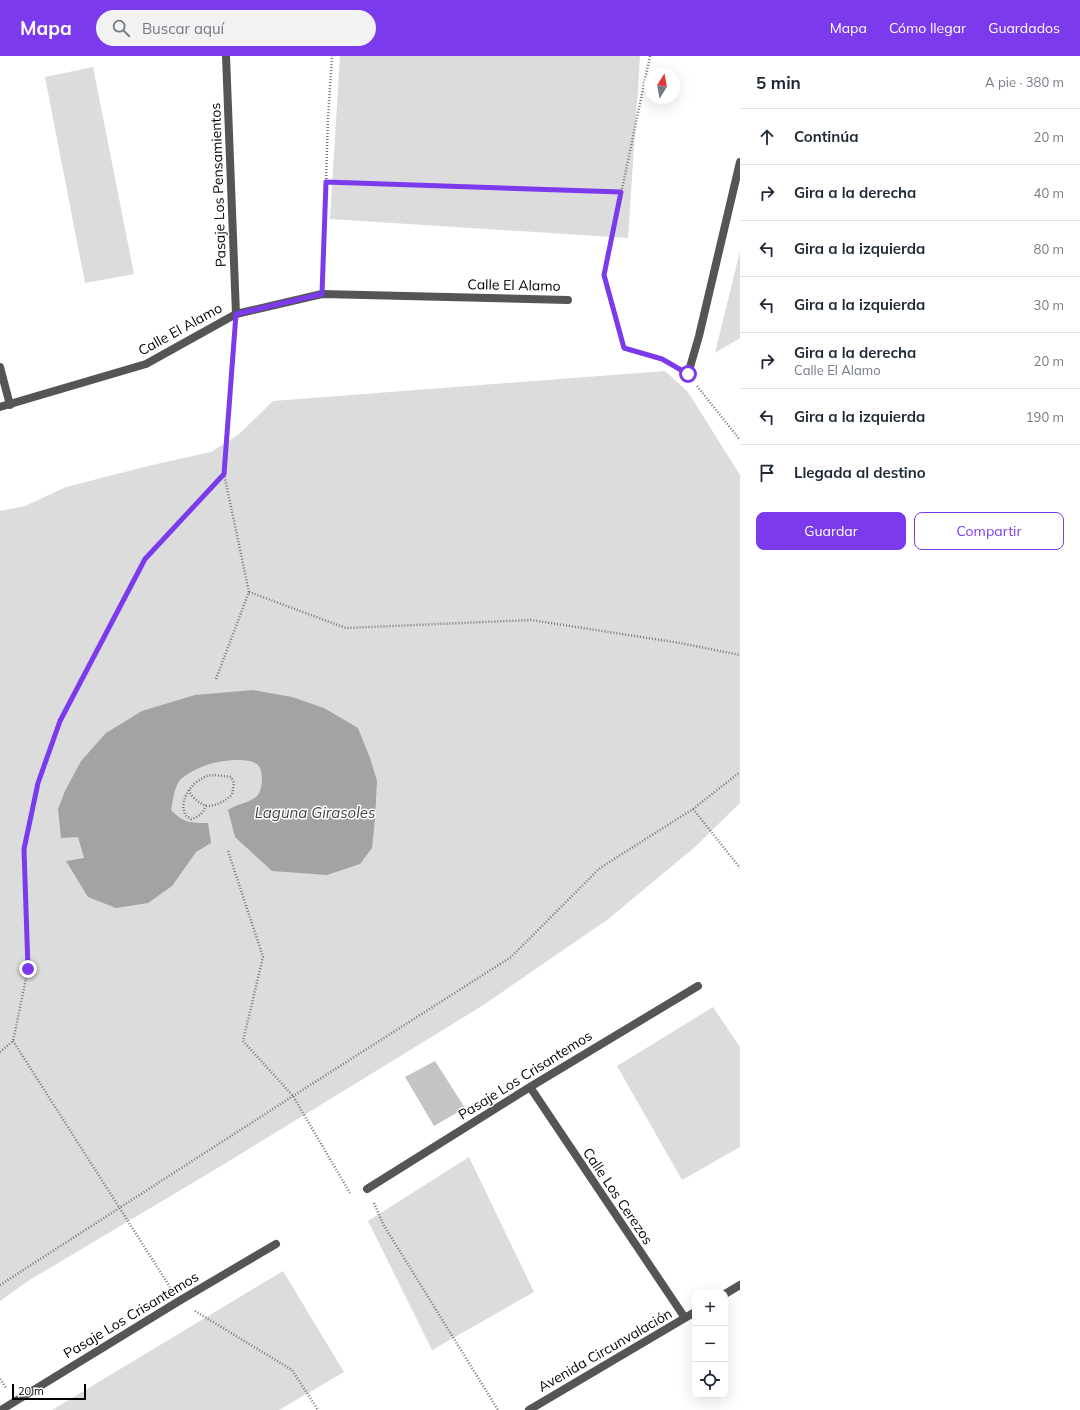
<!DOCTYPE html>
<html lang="es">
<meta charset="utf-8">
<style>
body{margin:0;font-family:Mulish,sans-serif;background:#f2f2f3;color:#1f2937}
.controls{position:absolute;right:12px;bottom:12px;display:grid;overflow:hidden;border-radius:8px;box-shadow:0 4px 16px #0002}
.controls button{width:36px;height:36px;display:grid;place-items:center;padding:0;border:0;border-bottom:1px solid #e0e1e3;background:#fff;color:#1f2937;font:20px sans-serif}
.compass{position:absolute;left:644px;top:12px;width:36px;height:36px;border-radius:50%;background:#fff;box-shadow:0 4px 16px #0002;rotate:11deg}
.scale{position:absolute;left:12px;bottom:10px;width:74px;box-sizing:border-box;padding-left:4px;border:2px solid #000;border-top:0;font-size:11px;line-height:14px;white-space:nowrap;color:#000;-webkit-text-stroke:3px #fff;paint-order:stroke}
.stop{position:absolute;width:12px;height:12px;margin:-9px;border:3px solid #7c3aed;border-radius:50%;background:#fff}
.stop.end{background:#7c3aed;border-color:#fff;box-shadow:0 1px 4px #0008}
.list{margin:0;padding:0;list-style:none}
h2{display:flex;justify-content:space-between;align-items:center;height:52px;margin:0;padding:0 16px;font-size:17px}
h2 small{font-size:13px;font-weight:400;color:#747a83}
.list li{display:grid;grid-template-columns:26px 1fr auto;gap:12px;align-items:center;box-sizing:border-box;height:56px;padding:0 16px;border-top:1px solid #e0e1e3}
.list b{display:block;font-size:15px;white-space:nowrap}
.list p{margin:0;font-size:13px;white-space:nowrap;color:#747a83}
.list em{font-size:13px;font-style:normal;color:#747a83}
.actions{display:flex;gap:8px;padding:12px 16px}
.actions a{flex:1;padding:9px 0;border:1px solid #7c3aed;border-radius:8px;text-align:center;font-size:14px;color:#7c3aed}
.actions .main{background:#7c3aed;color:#fff}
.icon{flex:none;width:22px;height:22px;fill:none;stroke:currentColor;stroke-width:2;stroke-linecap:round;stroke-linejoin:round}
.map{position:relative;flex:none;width:740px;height:1354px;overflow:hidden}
header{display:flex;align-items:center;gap:24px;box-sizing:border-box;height:56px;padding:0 20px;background:#7c3aed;color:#fff}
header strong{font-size:19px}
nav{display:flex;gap:22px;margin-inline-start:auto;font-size:14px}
.search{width:280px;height:36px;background:#f2f2f3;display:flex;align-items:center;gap:10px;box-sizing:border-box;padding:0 14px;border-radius:22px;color:#747a83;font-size:15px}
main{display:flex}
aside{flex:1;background:#fff}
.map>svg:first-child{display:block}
.green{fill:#dcdcdc}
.water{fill:#a3a3a3}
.building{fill:#c4c4c4}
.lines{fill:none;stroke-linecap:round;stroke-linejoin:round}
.path{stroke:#777;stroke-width:2.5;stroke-dasharray:1 2;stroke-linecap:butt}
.street{stroke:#555;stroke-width:8}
.route{stroke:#7c3aed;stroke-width:5}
.labels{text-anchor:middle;stroke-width:3;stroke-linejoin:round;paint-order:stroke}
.street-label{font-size:14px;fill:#000;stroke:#fff}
.water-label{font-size:15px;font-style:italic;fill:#444;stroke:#fff}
</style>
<header>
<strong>Mapa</strong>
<div class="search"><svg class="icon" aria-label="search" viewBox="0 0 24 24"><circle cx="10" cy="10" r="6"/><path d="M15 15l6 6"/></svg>Buscar aquí</div>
<nav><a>Mapa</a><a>Cómo llegar</a><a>Guardados</a></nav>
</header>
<main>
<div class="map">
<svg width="740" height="1354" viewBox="0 0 740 1354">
<rect width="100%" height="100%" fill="#fff"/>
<!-- green -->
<path class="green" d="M340,0H640L628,182L330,163Z
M93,11L134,218L85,227L45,21Z
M740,195V282L715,297Z
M665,315L688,336L740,419V747L695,791L607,864L482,950L226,1107L28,1225L0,1245V455L25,450L66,431L152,409L211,396L238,379L273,345Z
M713,951L740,991V1091L682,1124L617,1010Z
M469,1101L534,1236L432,1294L368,1165Z
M283,1215L344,1316L279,1354H52Z"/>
<!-- water -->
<path class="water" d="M253,634L292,641L324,652L358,672L370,702L377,725L375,763L372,792L360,808L327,819L272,815L235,781L228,754C237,748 248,747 256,741C260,738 261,731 262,727C262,721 262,714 258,709C249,700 215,705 204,710C196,713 186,718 180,724C174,731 173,745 171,754C183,767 191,767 208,767L211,787L196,796L172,830L148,847L116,852L88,841L66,805L84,802L78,781L61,782L58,753L65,735L81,705L106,677L142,655L195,639Z"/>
<!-- building -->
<path class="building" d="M435,1005L465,1052L434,1070L405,1021Z"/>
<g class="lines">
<!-- path -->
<path class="path" d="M650,0L604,219L624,293L662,303L674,310
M326,126L621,136
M323,222L328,62L332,0
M697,330L740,384
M249,536L346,572L531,564L680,587L740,599
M216,623L249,536L224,418L235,278
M215,719L231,721L234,727L232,739C223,746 217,750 206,750C202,758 199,761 191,763L185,759L183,750L185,741L189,734L195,727L206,720Z
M189,734C191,741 199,747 206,750
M693,753L740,812
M228,795L263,901L243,985L293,1040L350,1137
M13,985L170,1231
M0,996L13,985L28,913L24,793L38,727L60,665L145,503L224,418
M374,1147L383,1168L498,1354
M0,1229L293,1040L511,901L600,812L693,753L740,716
M195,1255L292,1314L318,1354
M0,1323L6,1332"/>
<!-- street -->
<path class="street" d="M226,0L236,258
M0,311L10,349
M688,318L699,280L740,106
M0,351L146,308L236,258L322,238L568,244
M530,1031L685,1262
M367,1133L530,1031L698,930
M725,1238L740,1229
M1,1354L179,1245L276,1188
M529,1354L695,1256"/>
</g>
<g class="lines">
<!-- route -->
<path class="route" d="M28,913L24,793L38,727L60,665L145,503L224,418L236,258L322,238L326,126L621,136L604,219L624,292L662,303L688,318"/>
</g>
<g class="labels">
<!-- street labels -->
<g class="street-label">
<text transform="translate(218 129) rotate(-92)" y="5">Pasaje Los Pensamientos</text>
<text transform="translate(514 229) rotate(1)" y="5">Calle El Alamo</text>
<text transform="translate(180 273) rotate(-29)" y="5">Calle El Alamo</text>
<text transform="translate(525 1019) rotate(-32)" y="5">Pasaje Los Crisantemos</text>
<text transform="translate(618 1140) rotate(56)" y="5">Calle Los Cerezos</text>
<text transform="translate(131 1259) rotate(-31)" y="5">Pasaje Los Crisantemos</text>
<text transform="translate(605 1294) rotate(-30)" y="5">Avenida Circunvalación</text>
</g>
<!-- water labels -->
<g class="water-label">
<text x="315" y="762">Laguna Girasoles</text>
</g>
</g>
</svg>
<div class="controls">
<button>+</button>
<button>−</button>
<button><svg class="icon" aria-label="locate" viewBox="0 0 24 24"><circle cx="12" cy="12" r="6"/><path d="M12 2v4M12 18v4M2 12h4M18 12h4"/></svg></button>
</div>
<svg class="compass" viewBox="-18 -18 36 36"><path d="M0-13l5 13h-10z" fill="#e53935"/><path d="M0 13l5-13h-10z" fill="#747a83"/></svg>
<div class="scale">20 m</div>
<div class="stop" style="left:688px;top:318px"></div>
<div class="stop end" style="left:28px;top:913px"></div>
</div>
<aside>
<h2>5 min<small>A pie · 380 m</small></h2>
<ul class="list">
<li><svg class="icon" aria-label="ahead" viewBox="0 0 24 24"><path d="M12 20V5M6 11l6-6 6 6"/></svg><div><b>Continúa</b></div><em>20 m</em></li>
<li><svg class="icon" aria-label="right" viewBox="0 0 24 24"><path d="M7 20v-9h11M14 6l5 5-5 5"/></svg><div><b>Gira a la derecha</b></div><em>40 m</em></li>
<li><svg class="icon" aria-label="left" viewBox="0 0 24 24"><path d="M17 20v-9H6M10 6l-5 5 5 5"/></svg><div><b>Gira a la izquierda</b></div><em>80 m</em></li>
<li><svg class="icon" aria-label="left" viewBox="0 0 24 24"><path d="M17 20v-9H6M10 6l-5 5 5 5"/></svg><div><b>Gira a la izquierda</b></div><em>30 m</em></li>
<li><svg class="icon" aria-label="right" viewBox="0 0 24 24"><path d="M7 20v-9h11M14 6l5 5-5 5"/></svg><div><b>Gira a la derecha</b><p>Calle El Alamo</p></div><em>20 m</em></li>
<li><svg class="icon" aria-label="left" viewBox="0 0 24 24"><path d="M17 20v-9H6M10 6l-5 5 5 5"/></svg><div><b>Gira a la izquierda</b></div><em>190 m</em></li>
<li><svg class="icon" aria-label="arrive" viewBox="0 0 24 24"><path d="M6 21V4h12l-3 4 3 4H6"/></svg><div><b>Llegada al destino</b></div></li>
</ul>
<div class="actions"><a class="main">Guardar</a><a>Compartir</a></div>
</aside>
</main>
